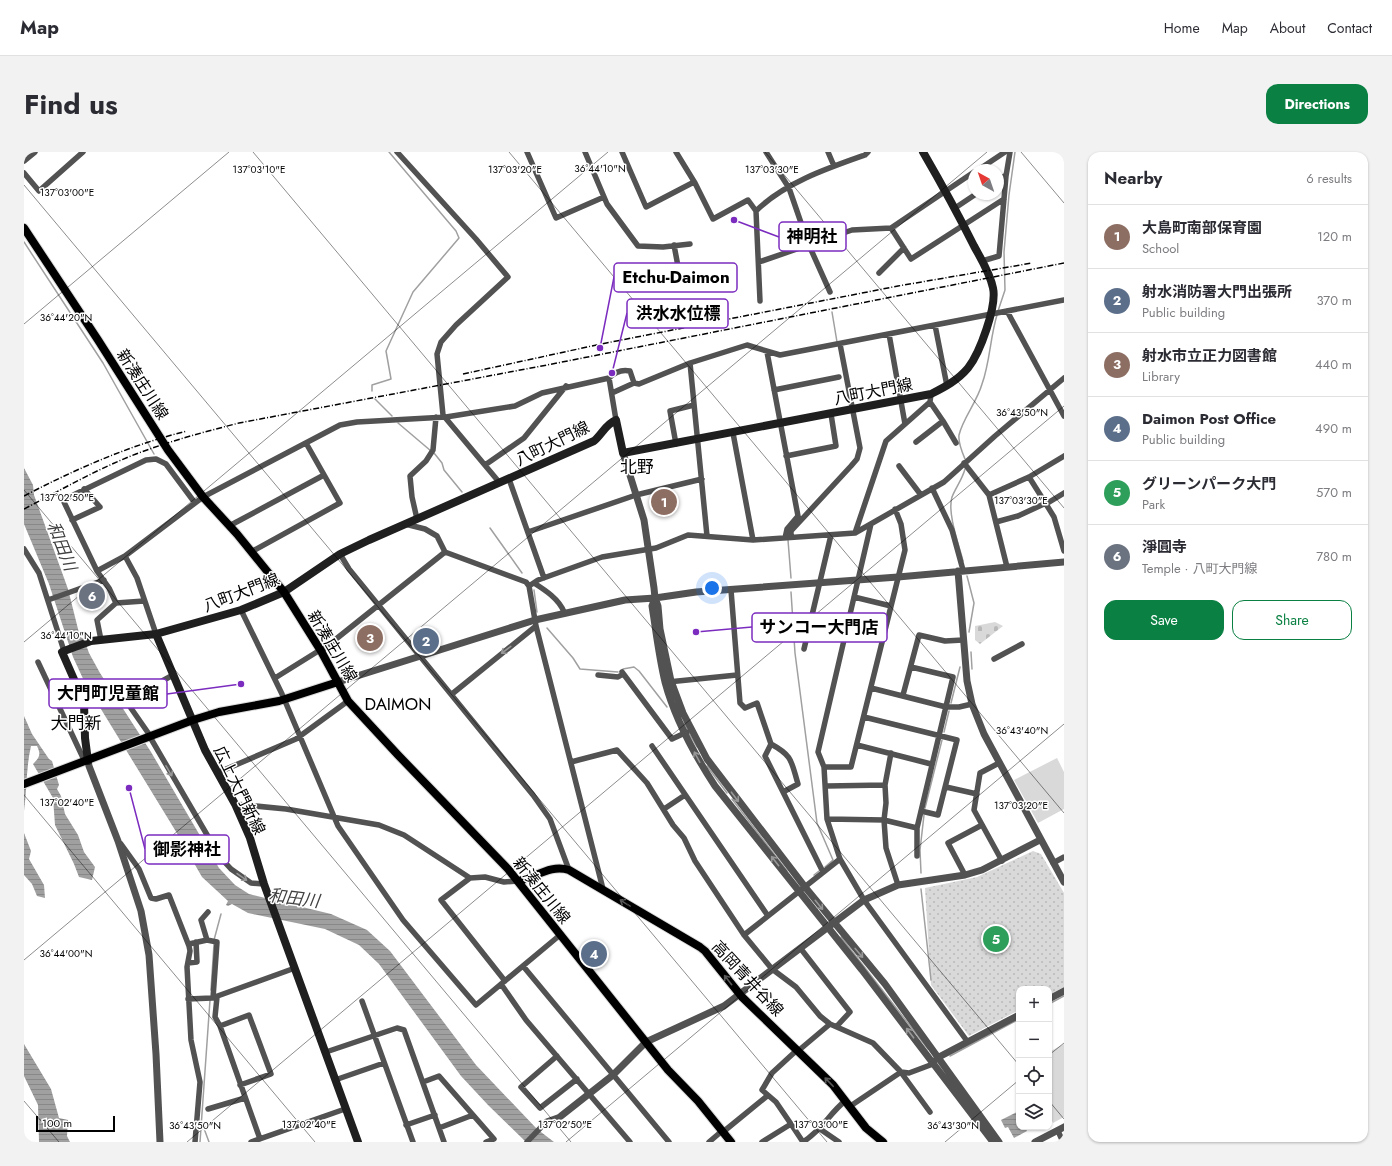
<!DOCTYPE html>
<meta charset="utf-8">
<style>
body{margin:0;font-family:Jost,"Noto Sans JP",sans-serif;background:#f2f2f3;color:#2b2b33}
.controls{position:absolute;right:12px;bottom:12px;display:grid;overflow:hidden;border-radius:8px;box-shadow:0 1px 3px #0004}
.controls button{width:36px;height:36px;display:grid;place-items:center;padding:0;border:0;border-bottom:1px solid #e1e1e2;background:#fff;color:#2b2b33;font:20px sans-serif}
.compass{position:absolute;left:944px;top:12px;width:36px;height:36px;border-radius:50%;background:#fff;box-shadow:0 1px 3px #0004;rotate:320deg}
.scale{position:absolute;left:12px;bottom:10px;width:79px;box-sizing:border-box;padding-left:4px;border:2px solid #000;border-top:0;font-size:11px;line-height:14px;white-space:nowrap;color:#000;-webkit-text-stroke:3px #fff;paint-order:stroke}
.you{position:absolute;left:688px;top:436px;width:14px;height:14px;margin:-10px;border:3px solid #fff;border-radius:50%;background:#1a73e8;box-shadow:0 0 0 6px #1a73e833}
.badge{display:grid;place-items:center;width:26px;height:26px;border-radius:50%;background:#0b8043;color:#fff;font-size:13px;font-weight:700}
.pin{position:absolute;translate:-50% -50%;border:2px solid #fff;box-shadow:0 1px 4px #0006}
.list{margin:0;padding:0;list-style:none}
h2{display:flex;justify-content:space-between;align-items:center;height:52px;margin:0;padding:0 16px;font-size:17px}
h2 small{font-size:13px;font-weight:400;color:#7c7c81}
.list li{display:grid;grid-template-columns:26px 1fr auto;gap:12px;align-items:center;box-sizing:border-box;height:64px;padding:0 16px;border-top:1px solid #e1e1e2}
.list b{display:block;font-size:15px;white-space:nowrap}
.list p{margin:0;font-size:13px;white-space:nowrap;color:#7c7c81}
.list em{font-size:13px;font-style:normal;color:#7c7c81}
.actions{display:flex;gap:8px;padding:12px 16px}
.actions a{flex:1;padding:9px 0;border:1px solid #0b8043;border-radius:12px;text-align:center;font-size:14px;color:#0b8043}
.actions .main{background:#0b8043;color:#fff}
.icon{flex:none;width:22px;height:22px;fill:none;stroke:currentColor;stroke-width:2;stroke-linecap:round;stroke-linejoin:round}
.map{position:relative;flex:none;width:1040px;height:990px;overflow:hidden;border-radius:12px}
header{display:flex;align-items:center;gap:24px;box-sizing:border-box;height:56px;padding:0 20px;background:#fff;border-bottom:1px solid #e1e1e2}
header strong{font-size:19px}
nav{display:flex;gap:22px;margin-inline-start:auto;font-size:14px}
.intro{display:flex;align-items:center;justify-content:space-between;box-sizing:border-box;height:96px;padding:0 24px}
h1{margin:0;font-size:28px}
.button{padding:10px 18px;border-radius:12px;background:#0b8043;color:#fff;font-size:14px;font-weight:700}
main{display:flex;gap:24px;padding:0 24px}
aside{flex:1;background:#fff;border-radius:12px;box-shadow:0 1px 3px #0004}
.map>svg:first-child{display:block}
.grass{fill:#d9d9d9}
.cemetery{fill:url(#cemetery-stones)}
.park{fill:url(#park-dots)}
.water{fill:url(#water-rules)}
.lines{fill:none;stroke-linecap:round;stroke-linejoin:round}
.stream{stroke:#a0a0a0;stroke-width:1.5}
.primary-casing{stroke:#dbdbdb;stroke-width:10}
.minor{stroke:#525252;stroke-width:5.5}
.tertiary{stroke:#525252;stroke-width:7}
.secondary{stroke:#1f1f1f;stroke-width:8}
.primary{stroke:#000;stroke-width:8}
.rail{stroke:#000;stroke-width:1.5;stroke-dasharray:6 2 1 2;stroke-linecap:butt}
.oneway{stroke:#979797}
.oneway2{stroke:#595959}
.ticks{fill:none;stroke:#000;stroke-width:1;stroke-opacity:0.45}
.labels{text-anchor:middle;stroke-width:3;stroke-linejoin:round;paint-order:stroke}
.street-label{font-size:16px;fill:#000;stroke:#fff}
.neighbourhood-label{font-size:17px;fill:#000;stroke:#fff}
.water-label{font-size:17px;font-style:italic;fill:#414141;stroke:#fff}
.ticks-label{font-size:10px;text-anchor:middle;fill:#000;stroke:#fff;stroke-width:3;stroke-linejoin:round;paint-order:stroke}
.leader{fill:none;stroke:#7b2cbf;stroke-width:1.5}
.callout-dot{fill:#7b2cbf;stroke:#fff;stroke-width:1.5}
.callout{fill:#fff;stroke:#7b2cbf;stroke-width:1.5}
.callout-label{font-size:17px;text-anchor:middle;font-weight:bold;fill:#000}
</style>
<header>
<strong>Map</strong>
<nav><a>Home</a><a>Map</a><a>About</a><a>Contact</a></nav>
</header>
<div class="intro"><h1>Find us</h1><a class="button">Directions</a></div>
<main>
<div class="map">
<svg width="1040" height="990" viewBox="0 0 1040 990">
<defs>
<pattern id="cemetery-stones" width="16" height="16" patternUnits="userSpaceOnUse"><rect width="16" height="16" fill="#d9d9d9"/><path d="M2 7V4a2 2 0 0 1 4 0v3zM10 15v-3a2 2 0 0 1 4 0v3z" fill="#b8b8b8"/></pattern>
<pattern id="park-dots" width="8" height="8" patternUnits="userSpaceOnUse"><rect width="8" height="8" fill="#d9d9d9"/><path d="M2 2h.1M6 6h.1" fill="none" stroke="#b8b8b8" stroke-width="1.8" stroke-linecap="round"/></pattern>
<pattern id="water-rules" width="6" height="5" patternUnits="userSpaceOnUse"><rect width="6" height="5" fill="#a0a0a0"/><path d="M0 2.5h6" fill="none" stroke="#888"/></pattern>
</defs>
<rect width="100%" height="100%" fill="#fff"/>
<!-- grass -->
<path class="grass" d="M1033,606L1040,620V657L1014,671L990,628Z
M1040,892V965L1029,971L1025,963V900Z"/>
<!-- cemetery -->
<path class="cemetery" d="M971,470L979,474L956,492L951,488V474Z"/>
<!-- park -->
<path class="park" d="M1009,699L1017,702L1040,741V835L1025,843V837H995V858L945,884L907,833L901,736L953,725Z"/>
<!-- water -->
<path class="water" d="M0,316L9,333L10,343L44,437L56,485L60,487L65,501L76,521L127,600L195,716L211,733L225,742L307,762L343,778L366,799L452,913L513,977L530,990H502L464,953L437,924L355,812L335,793L301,777L224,761L208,752L204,754L202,753L204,749L178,725L151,678L61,531L49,505L25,432L0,372Z
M0,564L8,582L25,607L28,609L35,633L33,637L37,644L41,662L54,683L60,700L71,715L68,728L55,725L50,712L31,673L29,646L9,612C16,605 17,602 13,594H7C2,615 3,638 0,659Z
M0,681L7,699L5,707L20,733L21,746L13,744L8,732L0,723Z
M0,892L27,937L35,966L44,968L43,984L46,990H15L14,953L0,924Z
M993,960L995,964V975H1001L1003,979L990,986L984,975L981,976L977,968Z"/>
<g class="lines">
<!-- stream -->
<path class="stream" d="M0,90L79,211L130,302
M974,159L981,138L980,100L985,43L991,0
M808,160L813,190
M348,239V233L367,227L362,199L389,140L435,86L432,79L365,0
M351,247L368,264
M374,271L407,299
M410,301L418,311L420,318L438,340
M941,307C938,300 934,291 935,283C939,266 953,250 958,232C966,210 966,186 973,163
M466,376L498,421
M764,388L767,426
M939,409C935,393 923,361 928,345C932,335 938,328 941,317
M943,424L950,451L945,480
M510,438L513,460
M767,440L771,501L793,671L809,708L801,715
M523,476L549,506L556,517L594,520
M947,500L948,517
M599,517L610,515L615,519L643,555
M927,551L936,515
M660,570L663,577
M920,580L925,559
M665,581L673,595
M683,614L703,641
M708,647L763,719
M901,656L918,588
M897,721L896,698L900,663
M790,723L795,719
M897,737L907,828
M817,785L904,897
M190,788L197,762
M187,838L190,792
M1025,852L1040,844
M926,904L995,867
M178,971L185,990
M176,990L186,848"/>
<defs>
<path id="primary" d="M0,76L74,188L144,298L179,345L213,382L260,440L297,499L324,549L374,603L484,717L644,918L674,949L707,990
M0,632L169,568L195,560L255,549L314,530
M495,729C512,725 527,712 545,718L676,795L681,799L718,845L809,933L842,976L859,990"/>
</defs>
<!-- primary casing -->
<use href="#primary" class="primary-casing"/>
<!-- minor -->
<path class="minor" d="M373,0L452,87L484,125L432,173L417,190L413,202L419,263L475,330
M503,0L532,66L580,45
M561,0L583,52L614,94L639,95L666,92
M598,0L622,55L670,30
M652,0L671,31L689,67L724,48L732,59L736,149
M742,0L765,36L784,91L806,140
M804,0L810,14
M0,9L11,0
M954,18L981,0
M0,21L15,39L59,0
M974,28L982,23
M931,56L952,42
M732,59C760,31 804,16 841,3L844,0
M867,76L887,107L980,47
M650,93L656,125
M958,109L975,104L982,24L986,0
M735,110L828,78L867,76L950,20
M855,121L880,96
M983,159L1040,264
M911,173L923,234
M865,182L881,272
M743,200L774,364L763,377L761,386
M666,211L683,384
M585,226L592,268
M750,238L815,225
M588,241L610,231L615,232L666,211L723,193L756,203L1040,148
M919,269L932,291
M709,281L729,388
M892,290L919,269L906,250
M652,292L646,259L670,253
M762,304L812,294L807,262
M940,311L965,343L983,415
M461,313L500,286L542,234
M875,314L897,343
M1005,325L1022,352
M485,327L520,426
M908,336L928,378L939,418
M1040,341L1022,352L1030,365L1040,399
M965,343L1005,325L1040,304
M393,367L388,345L386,324L402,309L409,298L412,265
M48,368L76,355L60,337
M972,370L994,364L1022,351
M381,372L401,377L413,384L421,400L502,430L505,434L512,474L579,737
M847,372L794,600L800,615L803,667L816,707L840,748L943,889
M205,374L300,323
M504,380L612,343L678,327
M831,381L862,289L906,250L907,242
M767,385V379L827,314L833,307L836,296L816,192
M0,397L15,421L40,499
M227,400L316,351L282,291
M316,402L325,417L509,643L526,667L545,718
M101,404L113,426L132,482
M73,419L101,404L179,345L316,273L333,270L422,265L491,254L518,241L585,226C591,220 597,217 606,219L610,231
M510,431C521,438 535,447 540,460
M505,434L514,428L578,405L632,396L664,383L729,388L831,381L920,330L971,284L1040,226
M707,438L716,551L721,556L733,551L747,592L741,604L799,720
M830,445L867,454
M24,448L80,428
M120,449L92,451L85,436L73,419L39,348L122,308L132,307L142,312L171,351
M217,458L258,542L314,674L379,768L452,853L536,783
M77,488L73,468L92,451
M780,497L807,383
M297,499L421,400
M970,507L998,492
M14,510L61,610
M887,515L929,525L893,676V704
M598,520L648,587L663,580
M574,523L594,525L599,522
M251,526L296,498
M644,530L713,523
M847,536L922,555H935L948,552
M428,542L512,474
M879,543L895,483L921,489L939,488
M840,565L933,588L914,663L897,659
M126,585L196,705L207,717L227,731L240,732
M127,585L102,549L149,523
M747,592C769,604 767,609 774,632L759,640
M833,593L907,612
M628,594L744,764
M867,601L861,633L862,651L860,668L862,696L874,733
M547,610L593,598L623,631L649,673L660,686L671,709L720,783L748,817L772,835L796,864L806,872L849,891L876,919L906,960
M975,611L956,621L950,658L978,709
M800,615H827L881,398L877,372L871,357
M193,621L272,587L324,549
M803,634L861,633
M922,635L953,642
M211,652L262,657L355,673L380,683L446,726L461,725L480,730L494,729
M640,657L661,643
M803,667L860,668L893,676
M97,692L115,717L127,746L132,747L145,743L165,794L166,799L163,815L167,888L176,930L171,990
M1029,711L1040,705
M941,723L924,691L958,673
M446,726L417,748L481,829
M720,783L816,707
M183,788L193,790L189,846
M165,792L183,788L177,768L184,760
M777,797L826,860L813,874
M164,811L173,810L172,790
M499,814L645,990
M477,832L502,868L606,990
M193,845L191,865L196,874L236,987
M164,847L188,846L271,816
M338,849L389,990
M196,874L225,863L247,922L216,933
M774,899L806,872
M302,900L373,876L380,878L420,990
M533,904L497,935L516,956L553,927
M311,928L360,911
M399,930L415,924L470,987L462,990
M825,955L877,920L885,921L909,912L911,909
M184,957L221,946
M767,972L779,990
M382,973L411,963
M415,976L449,963
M796,977L815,990
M1034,979L1039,990
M699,980L743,944
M227,990L321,957
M503,990L523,969L537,964
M685,990L698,979
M738,990L767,972L752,950L738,938L748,921L773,898
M779,990C799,977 805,962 821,949"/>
<!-- tertiary -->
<path class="tertiary" d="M599,301L620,368L630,436L631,446L628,454C632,479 635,505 641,530C651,567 670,602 691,634L838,818L969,990
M934,419L943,529L948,552L960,582L1040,730
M631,446L634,454L636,477L647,529L659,561L683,607L781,735L861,832L975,990
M314,530L511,468L601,448L631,446L672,440L874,425L1040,410
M64,609L65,614L94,689L117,759L125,803L132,902L136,990
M1025,847L1040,839
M913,906L995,863
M537,964L589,923L622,890L700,854L840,748L874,733L941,723L958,718L1016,688
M1011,990L1040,975"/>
<!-- secondary -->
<path class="secondary" d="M132,482L181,598L211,652L226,686L240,732L334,990
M64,609L61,586L60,550L38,500L40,499L67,489L132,482L217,458L260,440L316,402L345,388L570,289C578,282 582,272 592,268L599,301L907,242C921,235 934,228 944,216C956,201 973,154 969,136C966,121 957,107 950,94C934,62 917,31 899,0"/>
<!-- primary -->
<use href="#primary" class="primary"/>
<!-- rail -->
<path class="rail" d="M439,222L577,192L874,134L1008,111
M0,344C52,317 106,293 163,279
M0,357C37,338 73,317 112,302C146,289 180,280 215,271L523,213L1040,111"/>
</g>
<!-- one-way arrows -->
<defs><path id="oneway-shaft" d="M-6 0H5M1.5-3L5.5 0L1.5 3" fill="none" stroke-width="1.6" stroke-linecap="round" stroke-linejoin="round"/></defs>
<g class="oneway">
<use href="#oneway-shaft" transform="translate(482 498) rotate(143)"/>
<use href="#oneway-shaft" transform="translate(673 605) rotate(-118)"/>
<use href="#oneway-shaft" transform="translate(145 619) rotate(60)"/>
<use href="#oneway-shaft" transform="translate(711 645) rotate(53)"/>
<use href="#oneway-shaft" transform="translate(751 709) rotate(-128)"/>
<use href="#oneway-shaft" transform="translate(218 725) rotate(35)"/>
<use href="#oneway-shaft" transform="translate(795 753) rotate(51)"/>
<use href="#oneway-shaft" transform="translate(835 801) rotate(50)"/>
<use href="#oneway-shaft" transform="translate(886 881) rotate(-127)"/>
</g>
<g class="oneway2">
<use href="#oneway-shaft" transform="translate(601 751) rotate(-148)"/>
<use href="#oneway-shaft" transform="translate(704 828) rotate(-128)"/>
<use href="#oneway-shaft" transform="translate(805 930) rotate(-134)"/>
</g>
<!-- ticks -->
<path class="ticks" d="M229,0L995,913M485,0L1040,661M741,0L1040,356M997,0L1040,51M0,33L803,990M0,172L205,0M0,338L547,990M0,490L584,0M0,643L291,990M0,808L963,0M1025,903L1040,891M0,949L35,990M1025,949L1040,967M163,990L1040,254M542,990L1040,572M921,990L995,928"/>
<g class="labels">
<!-- street labels -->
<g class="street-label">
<text transform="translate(119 232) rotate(57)" y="6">新湊庄川線</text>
<text transform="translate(849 239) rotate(-11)" y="6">八町大門線</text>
<text transform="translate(528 291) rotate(-26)" y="6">八町大門線</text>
<text transform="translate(217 440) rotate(-21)" y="6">八町大門線</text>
<text transform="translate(309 494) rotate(59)" y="6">新湊庄川線</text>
<text transform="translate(216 638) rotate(64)" y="6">広上大門新線</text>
<text transform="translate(518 738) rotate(51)" y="6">新湊庄川線</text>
<text transform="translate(724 826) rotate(47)" y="6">高岡青井谷線</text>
</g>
<!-- neighbourhood labels -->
<g class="neighbourhood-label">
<text x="613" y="321">北野</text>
<text x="374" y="558">DAIMON</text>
<text x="52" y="577">大門新</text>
</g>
<!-- water labels -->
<g class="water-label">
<text transform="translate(38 394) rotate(68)" y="6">和田川</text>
<text transform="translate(270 746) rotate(7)" y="6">和田川</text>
</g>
</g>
<g class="ticks-label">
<text x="576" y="20">36°44'10"N</text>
<text x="235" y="21">137°03'10"E</text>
<text x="491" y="21">137°03'20"E</text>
<text x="748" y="21">137°03'30"E</text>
<text x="43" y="44">137°03'00"E</text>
<text x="42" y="169">36°44'20"N</text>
<text x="998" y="264">36°43'50"N</text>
<text x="43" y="349">137°02'50"E</text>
<text x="997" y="352">137°03'30"E</text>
<text x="42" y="487">36°44'10"N</text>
<text x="998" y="582">36°43'40"N</text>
<text x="43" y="654">137°02'40"E</text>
<text x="997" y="657">137°03'20"E</text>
<text x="42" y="805">36°44'00"N</text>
<text x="285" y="976">137°02'40"E</text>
<text x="541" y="976">137°02'50"E</text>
<text x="797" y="976">137°03'00"E</text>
<text x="171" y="977">36°43'50"N</text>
<text x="929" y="977">36°43'30"N</text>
</g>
<!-- callouts -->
<path class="leader" d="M710 68L755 85M576 196L590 125M588 221L603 161M672 480L728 475M217 532L143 542M105 636L121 697"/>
<g class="callout-dot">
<circle cx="710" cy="68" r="4"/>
<circle cx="576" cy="196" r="4"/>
<circle cx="588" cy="221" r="4"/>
<circle cx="672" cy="480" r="4"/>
<circle cx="217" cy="532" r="4"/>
<circle cx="105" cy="636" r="4"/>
</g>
<g class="callout">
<rect x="755" y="70" width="67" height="29" rx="4"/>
<rect x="590" y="111" width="123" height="29" rx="4"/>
<rect x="603" y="147" width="101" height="29" rx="4"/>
<rect x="728" y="461" width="135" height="29" rx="4"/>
<rect x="25" y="527" width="118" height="29" rx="4"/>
<rect x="121" y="683" width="84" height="29" rx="4"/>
</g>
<g class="callout-label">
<text x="788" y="90">神明社</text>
<text x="652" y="131">Etchu-Daimon</text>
<text x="654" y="167">洪水水位標</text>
<text x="795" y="481">サンコー大門店</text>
<text x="84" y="547">大門町児童館</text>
<text x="163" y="703">御影神社</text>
</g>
</svg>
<div class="controls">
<button>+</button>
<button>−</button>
<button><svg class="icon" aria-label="locate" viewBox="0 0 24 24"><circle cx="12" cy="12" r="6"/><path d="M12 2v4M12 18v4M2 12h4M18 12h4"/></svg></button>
<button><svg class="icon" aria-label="layers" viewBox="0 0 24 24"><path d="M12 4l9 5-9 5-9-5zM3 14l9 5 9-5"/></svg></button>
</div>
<svg class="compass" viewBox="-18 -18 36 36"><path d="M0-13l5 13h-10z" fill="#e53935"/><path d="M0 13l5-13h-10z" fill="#7c7c81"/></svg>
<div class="scale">100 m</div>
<div class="you"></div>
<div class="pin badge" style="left:640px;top:350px;background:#8d6e63">1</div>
<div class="pin badge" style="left:402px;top:489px;background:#5c6f8a">2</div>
<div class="pin badge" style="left:346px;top:486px;background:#8d6e63">3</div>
<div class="pin badge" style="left:570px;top:802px;background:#5c6f8a">4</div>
<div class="pin badge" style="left:972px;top:787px;background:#2e9e5b">5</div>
<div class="pin badge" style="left:68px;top:444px;background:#6b7280">6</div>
</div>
<aside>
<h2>Nearby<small>6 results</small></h2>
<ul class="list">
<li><span class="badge" style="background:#8d6e63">1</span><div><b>大島町南部保育園</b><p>School</p></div><em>120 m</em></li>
<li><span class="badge" style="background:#5c6f8a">2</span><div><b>射水消防署大門出張所</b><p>Public building</p></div><em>370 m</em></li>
<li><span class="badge" style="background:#8d6e63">3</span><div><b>射水市立正力図書館</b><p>Library</p></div><em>440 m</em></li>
<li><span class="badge" style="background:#5c6f8a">4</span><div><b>Daimon Post Office</b><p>Public building</p></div><em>490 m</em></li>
<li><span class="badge" style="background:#2e9e5b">5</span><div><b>グリーンパーク大門</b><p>Park</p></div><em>570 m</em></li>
<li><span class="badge" style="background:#6b7280">6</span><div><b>淨圓寺</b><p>Temple · 八町大門線</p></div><em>780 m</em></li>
</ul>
<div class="actions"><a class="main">Save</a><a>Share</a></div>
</aside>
</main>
